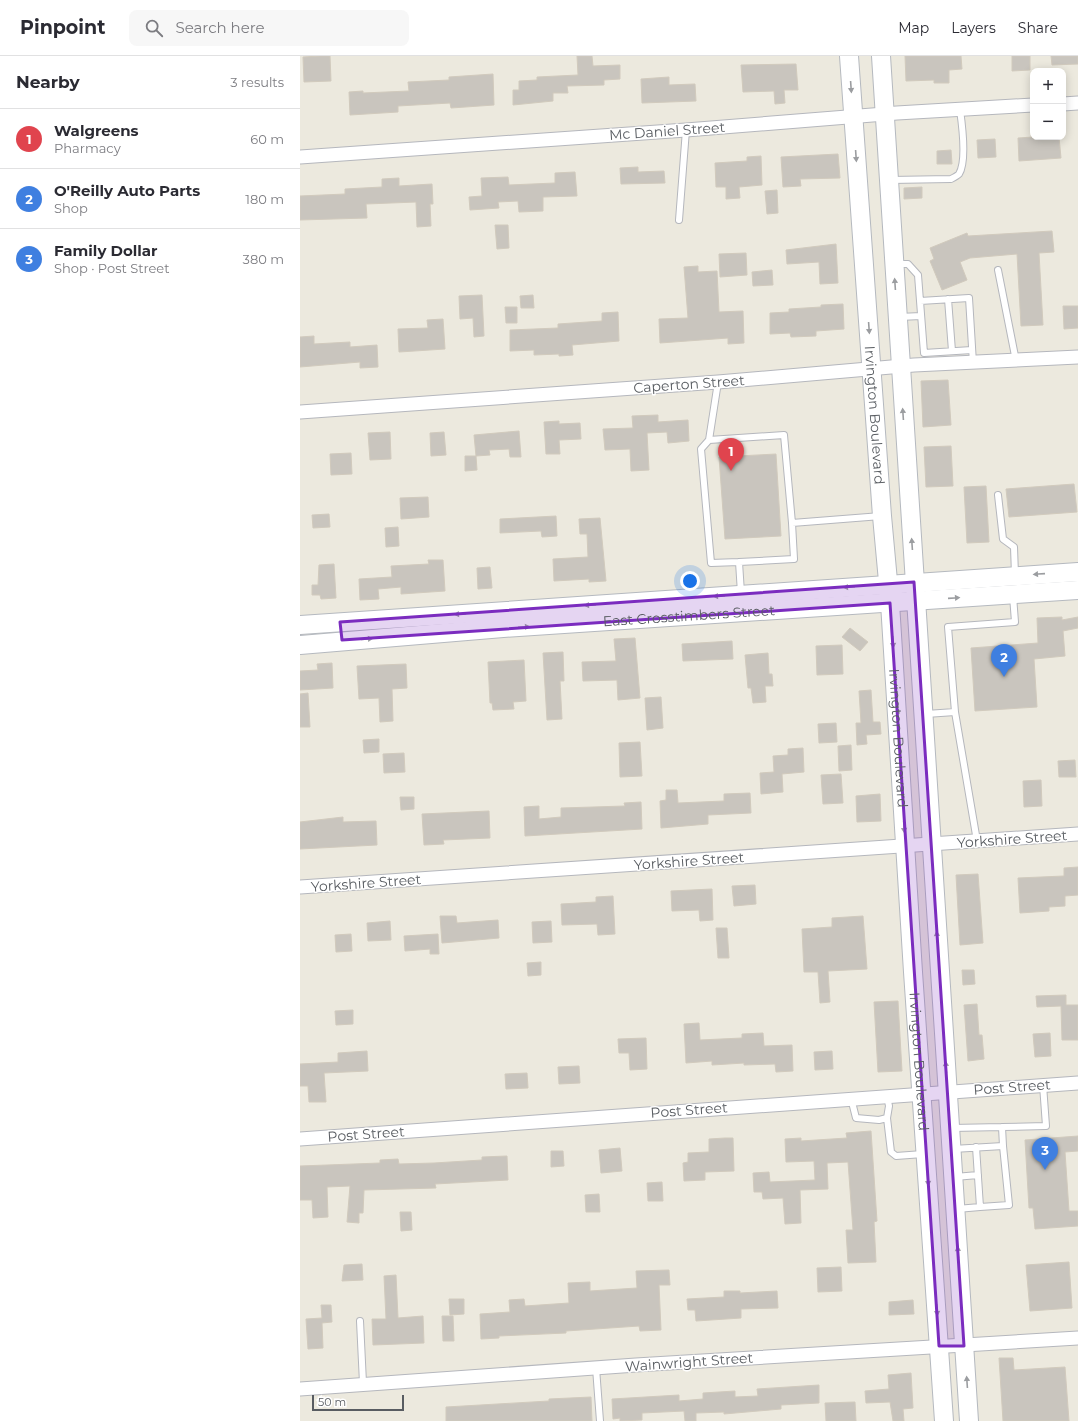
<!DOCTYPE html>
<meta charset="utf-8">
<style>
body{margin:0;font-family:Montserrat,sans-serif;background:#f7f7f7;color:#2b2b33}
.controls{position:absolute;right:12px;top:12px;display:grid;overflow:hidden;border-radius:8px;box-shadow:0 2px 10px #0003}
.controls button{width:36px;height:36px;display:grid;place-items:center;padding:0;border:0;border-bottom:1px solid #e1e1e2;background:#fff;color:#2b2b33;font:20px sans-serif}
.scale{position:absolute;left:12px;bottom:10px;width:92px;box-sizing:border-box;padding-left:4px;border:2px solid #585c61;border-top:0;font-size:11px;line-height:14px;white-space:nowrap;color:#585c61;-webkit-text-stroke:3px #fff;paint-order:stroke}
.you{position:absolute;left:390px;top:525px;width:14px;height:14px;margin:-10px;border:3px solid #fff;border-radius:50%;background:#1a73e8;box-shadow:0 0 0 6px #1a73e833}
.badge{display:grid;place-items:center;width:26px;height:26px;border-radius:50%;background:#0f766e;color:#fff;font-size:13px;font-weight:700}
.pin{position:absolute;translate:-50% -33px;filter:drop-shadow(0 1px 2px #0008)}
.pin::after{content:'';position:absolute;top:21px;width:14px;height:12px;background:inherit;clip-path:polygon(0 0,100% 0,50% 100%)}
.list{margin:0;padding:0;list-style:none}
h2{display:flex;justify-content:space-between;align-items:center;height:52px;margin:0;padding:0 16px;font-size:17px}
h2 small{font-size:13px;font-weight:400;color:#7c7c81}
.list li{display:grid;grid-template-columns:26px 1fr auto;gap:12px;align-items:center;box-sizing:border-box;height:60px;padding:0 16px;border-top:1px solid #e1e1e2}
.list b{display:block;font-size:15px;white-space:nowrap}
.list p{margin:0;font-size:13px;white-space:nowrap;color:#7c7c81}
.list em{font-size:13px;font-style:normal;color:#7c7c81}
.icon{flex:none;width:22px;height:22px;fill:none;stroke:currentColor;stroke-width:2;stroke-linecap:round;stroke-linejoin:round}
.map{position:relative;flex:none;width:778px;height:1365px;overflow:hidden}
header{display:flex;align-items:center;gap:24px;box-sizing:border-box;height:56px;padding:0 20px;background:#fff;border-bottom:1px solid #e1e1e2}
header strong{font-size:19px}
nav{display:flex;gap:22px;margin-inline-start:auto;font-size:14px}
.search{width:280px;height:36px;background:#f7f7f7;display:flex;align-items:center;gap:10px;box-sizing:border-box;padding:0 14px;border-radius:8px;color:#7c7c81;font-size:15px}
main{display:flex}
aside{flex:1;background:#fff}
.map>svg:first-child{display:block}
.building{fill:#c9c5be;stroke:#d1cabd}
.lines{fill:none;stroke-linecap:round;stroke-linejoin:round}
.service-casing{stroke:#b5b7bd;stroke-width:8}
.minor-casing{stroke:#b5b7bd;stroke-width:15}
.secondary-casing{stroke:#b5b9bf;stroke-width:20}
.service{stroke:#fff;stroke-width:6}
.minor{stroke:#fff;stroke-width:13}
.secondary{stroke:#fff;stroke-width:18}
.oneway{fill:#9b9da0}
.marked{fill:#7b2cbf;fill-opacity:0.2;stroke:#7b2cbf;stroke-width:3;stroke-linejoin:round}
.labels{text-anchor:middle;stroke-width:3;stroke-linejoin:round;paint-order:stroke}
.street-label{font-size:14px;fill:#585c61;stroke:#fff}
</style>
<header>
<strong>Pinpoint</strong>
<div class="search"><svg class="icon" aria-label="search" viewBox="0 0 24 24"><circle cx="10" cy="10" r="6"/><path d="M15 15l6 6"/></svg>Search here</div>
<nav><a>Map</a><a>Layers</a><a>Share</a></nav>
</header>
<main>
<aside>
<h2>Nearby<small>3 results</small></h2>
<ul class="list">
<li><span class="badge" style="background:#e0444e">1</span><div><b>Walgreens</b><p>Pharmacy</p></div><em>60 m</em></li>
<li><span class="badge" style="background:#3f7fe0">2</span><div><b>O'Reilly Auto Parts</b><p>Shop</p></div><em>180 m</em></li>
<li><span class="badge" style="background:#3f7fe0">3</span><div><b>Family Dollar</b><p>Shop · Post Street</p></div><em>380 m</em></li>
</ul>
</aside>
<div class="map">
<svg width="778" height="1365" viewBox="0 0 778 1365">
<rect width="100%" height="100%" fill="#ece9de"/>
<!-- building -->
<path class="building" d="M20,0H30L31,25L4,26L3,1Z
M277,0H292L293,10L320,9V23L304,24V29L267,30L268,37H253V45L213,49V34H219V25L237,24V21L278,19Z
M605,0H661L662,13L649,14V27H634V24L606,25Z
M712,0H730V14L712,15Z
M751,0H778V8L752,9Z
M496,8L498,34H484L485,47L475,48L474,35L443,36L441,9Z
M193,18L194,49L151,52L150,47L98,50V56L50,59L49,36L63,35V37L109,35L108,26L149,24V21Z
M369,21V29L395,28L396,45L342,47L341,23Z
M733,81H759L761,102L719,105L718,82Z
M695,83L696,101L678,102L677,84Z
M651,94L652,108H637V95Z
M538,98L540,122L500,123L501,130L483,131L481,101Z
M461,100L462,129L439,131L440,142L426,143V131H416L415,107L447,105V101Z
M338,111V116L364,115L365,127L321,128L320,112Z
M275,116L277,140L243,141V155L219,156L218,145L198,146L199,152L170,154L169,141L182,140L181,122L208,121L209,129L255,127V117Z
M99,122V130L132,128L133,148H130L131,170L117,171L116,146L66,148L67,162L0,164V140L45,138V133L82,131V123Z
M622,131V142L604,143V132Z
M477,134L478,157L467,158L465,135Z
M195,169H208L209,192L197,193Z
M752,175L754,196L739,197L743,269L721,270L717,198L670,202L660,206L667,224L642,234L630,205L634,203L630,192L667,177L668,180Z
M536,188L538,227L520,228L519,206L487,208L486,194Z
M446,197L447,219L420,221L419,198Z
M398,210V216L417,215L419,256L443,255L444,287L428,288V282L360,287L359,263L388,262L384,211Z
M472,214L473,229L453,230L452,216Z
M182,239L184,280L174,281L173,262L160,263L159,240Z
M233,239L234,252H221L220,240Z
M543,248L544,273L516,275V280L491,281L490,277L470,278V257L489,256V253L521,251V249Z
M763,250H778V272L764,273Z
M205,251H217V267H206Z
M318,256L319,285L272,289L273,299L259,300V298L234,299V294L210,295V274L258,272V268L302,265V257Z
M143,263L145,293L99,296L98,273L128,272L127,264Z
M14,280V288L50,286V291L77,289L78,311L60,312V306L0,311V281Z
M648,324L651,369L623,371L621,325Z
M358,359V366L388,364L389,385L368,387L367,376L347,377L349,414L331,415L330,393L305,394L303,373L333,372L332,360Z
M259,365V368L280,367L281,383L259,384L260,398H246L244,366Z
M219,375L221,401H210L209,393L189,394L190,399L176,400L177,414L165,415V400H176L174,379Z
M90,376L91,403L70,404L68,377Z
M144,376L146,399L131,400L130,377Z
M651,390L653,430L626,431L624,391Z
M51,397L52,418L31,419L30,398Z
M476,398L481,480L425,483L419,401Z
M774,428L777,456L709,461L706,433Z
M686,430L689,486L667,487L664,431Z
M128,441L129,461L101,463L100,442Z
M29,458L30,471L13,472L12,459Z
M256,460L257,480L242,481L241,475L200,477V463Z
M300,462L306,525L289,526V523L254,525L253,503L288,501L287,478H280L279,463Z
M98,471L99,490L86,491L85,472Z
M128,504H143L145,535L101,538V531L78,533L79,543L60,544L59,523L92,521L91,510L129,508Z
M34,508L36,542L21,543L20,539H12V529H18L19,509Z
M190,511L192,532L178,533L177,512Z
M762,561V564L778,561V572L763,575L765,600L734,603L737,651L675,655L671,592L738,587L737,562Z
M550,572L568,586L560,595L542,581Z
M335,582L340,642L318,644L317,624L283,625L282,606L316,605L314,583Z
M432,585L433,603L383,605L382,588Z
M542,589L543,618L517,619L516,590Z
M263,596L264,625H260L262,663L247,664L243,597Z
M468,597L469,618H472L473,630H465L466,646L453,647L451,632H448L445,599Z
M224,604L226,645L213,646L214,653L193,654L192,647H190L188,606Z
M32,607L33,632L0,634V615L18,614L17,608Z
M106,608L107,632L92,633L93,665L80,666L79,642L59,643L57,610Z
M571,634L573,666H580L581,678L566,679L567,688L557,689L556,667H561L559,635Z
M8,637L10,671H0V638Z
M361,641L363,672L347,674L345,642Z
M536,667L537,686L519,687L518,668Z
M79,683V696L64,697L63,684Z
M340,686L342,720L320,721L319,687Z
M551,689L552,714L539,715L538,690Z
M503,692L504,716L482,718L483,736L461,738L460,717L474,716L473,700L488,699V693Z
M104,697L105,716L84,717L83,698Z
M775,704L776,721H759L758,705Z
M541,718L543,747L523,748L521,719Z
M741,724L742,750L724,751L723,725Z
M366,734H377L378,747L424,745V738L450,737L451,757L408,759V768L361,772L360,745L366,744Z
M580,738L581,765L557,766L556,740Z
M100,741H114V753L101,754Z
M341,746L342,773L225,780L224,751L239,750V763L261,761V752L325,750L324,747Z
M189,755L190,782L143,784L144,788L124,789L122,758Z
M43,761V766L76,765L77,789L0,793V766Z
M778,811V839L765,840V850L749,851V855L720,857L718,822L764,820V812Z
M678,818L683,887L660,889L656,819Z
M455,829L456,848L434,850L432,830Z
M412,833L413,864L400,865L399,854L372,855L371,835Z
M313,840L315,878L298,879L297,868L262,869L261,848L296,846V841Z
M140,860H156L157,867L198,864L199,882L142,887Z
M563,860L567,913L528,915L530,946L520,947L518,916H504L502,873L532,871V862Z
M90,865L91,884L68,885L67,867Z
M251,865L252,886L233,887L232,866Z
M416,872H427L429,902H418Z
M51,878L52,895L36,896L35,879Z
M138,878L139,898H130V893L105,895L104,880Z
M241,906V919L228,920L227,907Z
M662,914H674L675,928L663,929Z
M766,939V949H778V984H762L761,950L737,951L736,940Z
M598,945L602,1015L578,1016L574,946Z
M677,948L679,979H682L684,1003L668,1005L664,949Z
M53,954V968L36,969L35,955Z
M399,967L400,984L442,982V978L463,977L464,990L492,989L493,1015L476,1016L475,1008L444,1009V1007L412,1009V1005L386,1007L384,968Z
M750,977L751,1000L735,1001L733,978Z
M346,982L347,1013L330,1014L329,997H319L318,983Z
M67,995L68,1015L24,1017L26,1046H9L8,1030H0V1008L38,1006V997Z
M532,995L533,1013L515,1014L514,996Z
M279,1010L280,1027L259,1028L258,1011Z
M227,1017L228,1032L206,1033L205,1018Z
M571,1075L577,1165L574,1166L576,1206L548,1207L546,1174H553L548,1106L527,1107L528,1133L500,1134L501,1167L485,1168L483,1142L463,1143L462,1136H454L453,1117L469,1116L470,1126L515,1124L514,1105L486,1106L485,1083L501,1082V1085L547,1082L546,1077Z
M778,1080V1095L765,1096L769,1155H778V1170L735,1173L733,1152H729L725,1084Z
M425,1082H433L434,1115L405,1116V1124L384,1125L383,1107L388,1106V1097L409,1096V1083Z
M320,1092L322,1115L301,1117L299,1094Z
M251,1095H263L264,1110L251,1111Z
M207,1100L208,1124L135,1128L136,1132L64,1134L63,1157H59V1167L47,1166L50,1130L27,1131L28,1161L13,1162L12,1144H0V1110L80,1107V1104L98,1103L99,1108L134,1107L182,1104V1101Z
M362,1126L363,1145H348L347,1127Z
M299,1138L300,1156H286L285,1139Z
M100,1156H111L112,1174L101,1175Z
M769,1206L772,1252L730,1255L726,1209Z
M62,1208L63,1224L42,1225L44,1209Z
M541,1211L542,1235L518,1236L517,1212Z
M369,1214L370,1229H359L361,1274L340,1275L339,1270L266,1275V1277L199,1280V1282L181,1283L180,1258L210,1256L209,1244L224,1243L225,1250L269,1247L268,1227L290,1226V1235L337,1232L336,1215Z
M96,1219L98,1262L123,1260L124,1287L73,1289L72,1263H86L84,1220Z
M424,1235H440V1237L477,1235L478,1252L441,1253V1262L396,1265L395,1254H388L387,1243L424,1241Z
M149,1243H164V1258L150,1259Z
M613,1244L614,1258L589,1259V1246Z
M21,1249H31L32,1266L22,1267L23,1292L8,1293L6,1263L22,1262Z
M142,1260H153L154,1285H143Z
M699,1302H713L714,1314L765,1311L769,1365H703Z
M611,1317L613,1352L603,1353L604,1365H593L590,1346L566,1347L565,1335L589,1333L588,1319Z
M519,1329V1347L481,1349V1353L424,1358V1356L396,1357V1365H385L384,1355L342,1357V1364L320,1365V1362L313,1363L312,1343L379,1339V1345L403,1343V1337L435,1335V1341L458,1340L457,1333Z
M291,1341L292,1365H146V1351L249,1345V1343Z
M555,1346L556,1365H526L525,1347Z"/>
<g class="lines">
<defs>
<path id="service" d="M590,124L651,123C653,122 657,120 659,118C667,105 662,68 660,54
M379,164L386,74
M595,208H608L618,219L620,245L669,242L673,307
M698,214L716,305
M648,243L652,295
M620,245L624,297L672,294
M599,261L621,260
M418,326L409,384L484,379L492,467L581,460
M409,384L401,393L411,507L439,506
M698,439L703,483L714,491L715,519
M441,537L439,506L494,503L492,467
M626,658L655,656
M677,785L655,656L648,571L715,566L713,540
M551,1042L556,1062L579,1064L587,1062L589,1050L587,1040
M587,1062L591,1096L596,1100L623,1098
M652,1072L702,1071
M703,1090L702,1071L746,1070L743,1029
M653,1093L703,1090L709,1149L680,1151L676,1091
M655,1121L678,1119
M657,1153L680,1151
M60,1265L63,1327
M296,1312L300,1365"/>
<path id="minor" d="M763,48L778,47
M0,101L386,74L597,57L733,49
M0,356L418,326L614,309L778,301
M0,831L778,778
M0,1083L778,1027
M0,1333L336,1309L778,1282"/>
<g id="secondary">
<path id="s1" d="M549,0L582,460L590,547L613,916L644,1365"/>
<path d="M581,0L669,1365"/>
<path d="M0,569L778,516"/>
<path id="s2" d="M0,589L203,572L778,534"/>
</g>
</defs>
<!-- service casing -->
<use href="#service" class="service-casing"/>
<!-- minor casing -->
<use href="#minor" class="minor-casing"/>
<!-- secondary casing -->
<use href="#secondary" class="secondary-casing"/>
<!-- service -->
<use href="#service" class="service"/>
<!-- minor -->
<use href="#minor" class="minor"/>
<!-- secondary -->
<use href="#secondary" class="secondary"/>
</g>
<!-- one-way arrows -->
<defs><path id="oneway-solid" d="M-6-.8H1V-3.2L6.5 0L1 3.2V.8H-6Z"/></defs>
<g class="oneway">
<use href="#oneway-solid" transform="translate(551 31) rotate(86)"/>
<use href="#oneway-solid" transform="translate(556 100) rotate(86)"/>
<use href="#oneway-solid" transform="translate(595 228) rotate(-94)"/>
<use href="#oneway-solid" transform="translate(569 272) rotate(86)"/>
<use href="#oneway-solid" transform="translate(603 358) rotate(-94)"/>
<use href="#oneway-solid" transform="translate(612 488) rotate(-94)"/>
<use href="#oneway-solid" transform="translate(739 518) rotate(176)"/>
<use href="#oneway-solid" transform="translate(549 531) rotate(176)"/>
<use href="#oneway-solid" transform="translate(419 540) rotate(176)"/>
<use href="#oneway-solid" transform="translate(654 542) rotate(-4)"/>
<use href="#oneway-solid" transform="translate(290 549) rotate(176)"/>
<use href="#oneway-solid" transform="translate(160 558) rotate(176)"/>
<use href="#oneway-solid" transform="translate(224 571) rotate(-4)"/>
<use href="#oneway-solid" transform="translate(67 583) rotate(-4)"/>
<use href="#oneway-solid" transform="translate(593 586) rotate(86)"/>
<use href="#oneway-solid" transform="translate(604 771) rotate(87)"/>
<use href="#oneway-solid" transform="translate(637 881) rotate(-94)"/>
<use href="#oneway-solid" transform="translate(646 1011) rotate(-94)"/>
<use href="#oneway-solid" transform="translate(628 1124) rotate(86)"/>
<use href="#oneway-solid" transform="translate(658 1196) rotate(-94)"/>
<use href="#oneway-solid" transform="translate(637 1254) rotate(86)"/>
<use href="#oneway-solid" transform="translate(667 1326) rotate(-94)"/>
</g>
<!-- marked area -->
<path class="marked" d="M614,526L664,1290H639L590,547L42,584L40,566Z"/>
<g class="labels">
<!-- street labels -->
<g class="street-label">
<text transform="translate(367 75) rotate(-4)" y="5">Mc Daniel Street</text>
<text transform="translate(389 328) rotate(-4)" y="5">Caperton Street</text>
<text dy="5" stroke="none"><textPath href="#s1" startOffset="360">Irvington Boulevard</textPath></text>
<text dy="5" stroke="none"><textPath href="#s2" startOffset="390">East Crosstimbers Street</textPath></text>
<text dy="5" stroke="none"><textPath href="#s1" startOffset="684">Irvington Boulevard</textPath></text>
<text transform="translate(712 783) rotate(-4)" y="5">Yorkshire Street</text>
<text transform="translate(389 805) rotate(-4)" y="5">Yorkshire Street</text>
<text transform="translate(66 827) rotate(-4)" y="5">Yorkshire Street</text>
<text dy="5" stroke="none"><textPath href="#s1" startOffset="1008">Irvington Boulevard</textPath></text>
<text transform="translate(712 1031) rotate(-4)" y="5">Post Street</text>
<text transform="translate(389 1054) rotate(-4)" y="5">Post Street</text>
<text transform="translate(66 1078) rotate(-4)" y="5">Post Street</text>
<text transform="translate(389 1306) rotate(-4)" y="5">Wainwright Street</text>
</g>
</g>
</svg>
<div class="controls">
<button>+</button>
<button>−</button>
</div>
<div class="scale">50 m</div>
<div class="you"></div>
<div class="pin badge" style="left:431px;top:415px;background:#e0444e">1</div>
<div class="pin badge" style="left:704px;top:621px;background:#3f7fe0">2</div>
<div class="pin badge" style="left:745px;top:1114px;background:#3f7fe0">3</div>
</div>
</main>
